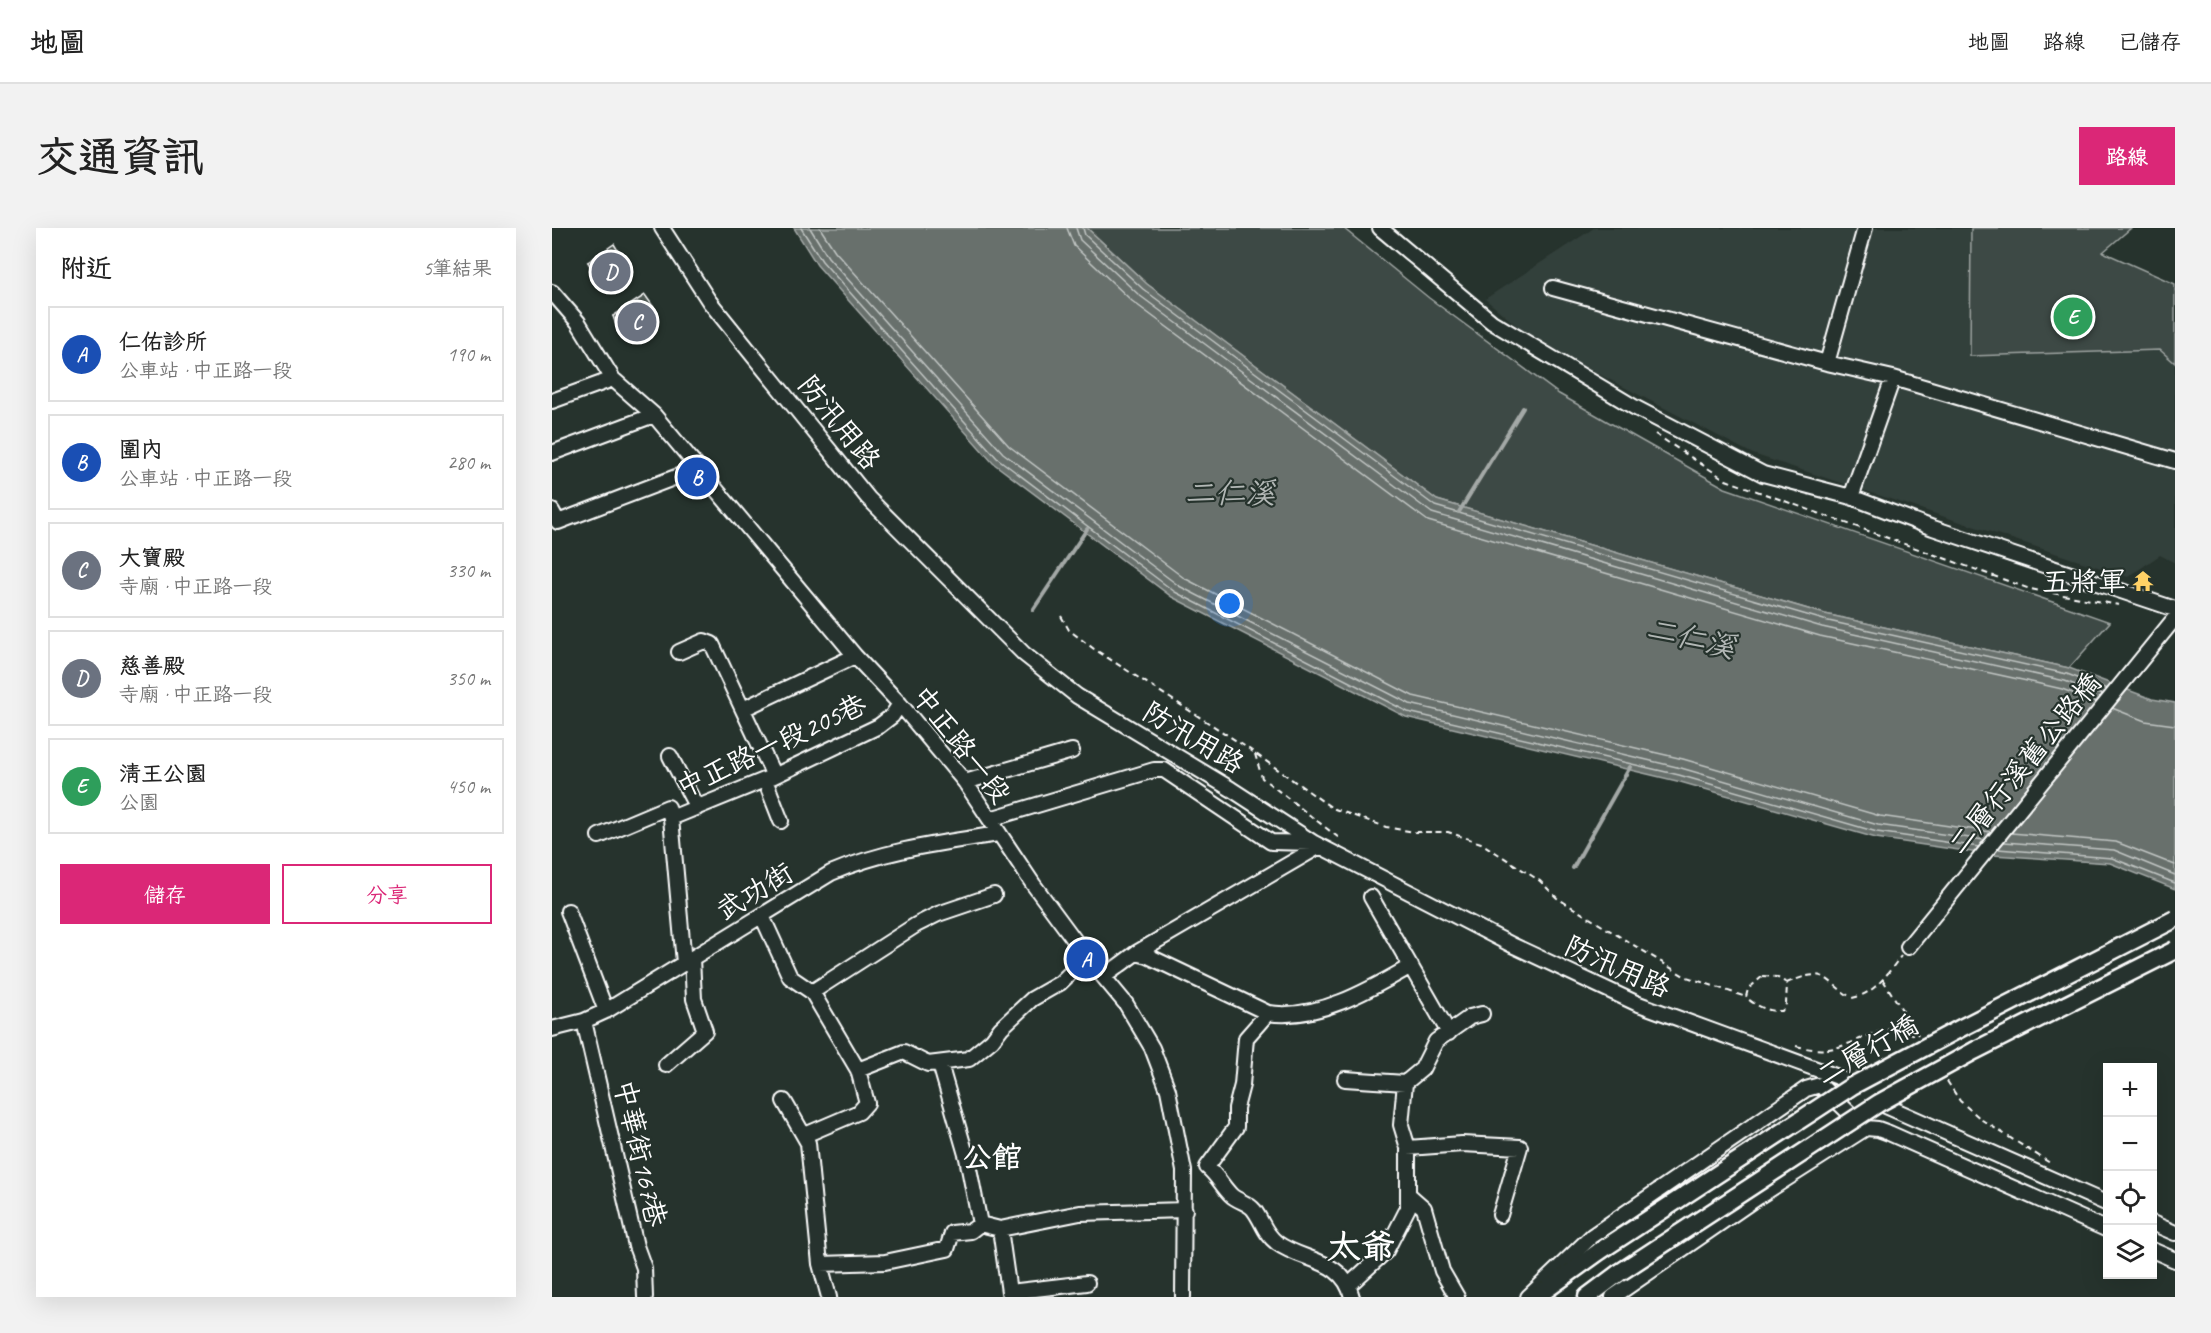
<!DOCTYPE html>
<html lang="zh-TW">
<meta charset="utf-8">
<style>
body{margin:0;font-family:Caveat,"LXGW WenKai TC",sans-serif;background:#f2f2f2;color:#222}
.controls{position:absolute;right:18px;bottom:18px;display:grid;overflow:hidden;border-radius:0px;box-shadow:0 6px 24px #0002}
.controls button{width:54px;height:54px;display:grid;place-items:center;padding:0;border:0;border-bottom:2px solid #e0e0e0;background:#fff;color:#222;font:30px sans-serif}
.you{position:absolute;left:678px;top:376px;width:21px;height:21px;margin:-15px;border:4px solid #fff;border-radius:50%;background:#1a73e8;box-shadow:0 0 0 9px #1a73e833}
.badge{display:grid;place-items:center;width:39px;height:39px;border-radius:50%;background:#db2777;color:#fff;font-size:20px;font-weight:700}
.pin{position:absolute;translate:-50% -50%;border:3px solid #fff;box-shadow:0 2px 6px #0006}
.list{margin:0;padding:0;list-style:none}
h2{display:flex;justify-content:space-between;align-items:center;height:78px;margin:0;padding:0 24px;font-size:26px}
h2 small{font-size:20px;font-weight:400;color:#767676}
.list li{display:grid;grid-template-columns:39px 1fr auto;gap:18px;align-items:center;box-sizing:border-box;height:96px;margin:0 12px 12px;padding:0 12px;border:2px solid #e0e0e0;border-radius:0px}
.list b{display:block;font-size:22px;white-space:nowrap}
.list p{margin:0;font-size:20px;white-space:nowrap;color:#767676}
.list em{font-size:20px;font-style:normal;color:#767676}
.actions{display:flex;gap:12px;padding:18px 24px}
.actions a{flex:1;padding:14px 0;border:2px solid #db2777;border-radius:0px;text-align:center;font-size:21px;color:#db2777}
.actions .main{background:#db2777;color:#fff}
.icon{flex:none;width:33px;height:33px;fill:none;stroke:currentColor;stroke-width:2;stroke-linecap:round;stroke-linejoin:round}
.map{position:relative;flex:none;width:1623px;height:1069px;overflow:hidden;border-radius:0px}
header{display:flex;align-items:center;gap:36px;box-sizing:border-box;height:84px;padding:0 30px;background:#fff;border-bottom:2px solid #e0e0e0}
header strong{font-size:28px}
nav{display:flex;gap:33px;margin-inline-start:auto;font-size:21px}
.intro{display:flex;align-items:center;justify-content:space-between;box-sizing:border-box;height:144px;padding:0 36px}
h1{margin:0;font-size:42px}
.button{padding:15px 27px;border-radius:0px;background:#db2777;color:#fff;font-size:21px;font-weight:700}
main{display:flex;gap:36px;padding:0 36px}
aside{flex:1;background:#fff;border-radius:0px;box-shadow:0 6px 24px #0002}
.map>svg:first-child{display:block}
.built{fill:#333f3a}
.green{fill:#3e4944;stroke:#9ea4a2;stroke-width:1.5}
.water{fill:#67706c;stroke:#a4a9a7;stroke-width:1.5}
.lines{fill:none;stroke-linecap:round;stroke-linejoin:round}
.shore{stroke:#c2c6c4;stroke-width:1.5}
.stream{stroke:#a4a9a7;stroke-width:4}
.minor-casing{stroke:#fff;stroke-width:18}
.major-casing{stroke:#fff;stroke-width:21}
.path{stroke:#fff;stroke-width:2;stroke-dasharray:6 4.5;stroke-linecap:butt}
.minor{stroke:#26332d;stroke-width:14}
.major{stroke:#26332d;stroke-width:16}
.major-bridge-casing{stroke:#fff;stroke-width:21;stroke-linecap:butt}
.major-bridge{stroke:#26332d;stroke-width:16}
.wall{fill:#464f4b;stroke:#fff;stroke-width:1.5}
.shaded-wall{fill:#39403d;stroke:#fff;stroke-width:1.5}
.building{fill:#515c57;stroke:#fff;stroke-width:1.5}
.labels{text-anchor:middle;stroke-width:4.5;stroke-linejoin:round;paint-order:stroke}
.street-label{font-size:28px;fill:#fff;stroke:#26332d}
.poi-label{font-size:28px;fill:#fff;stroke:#26332d;text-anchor:end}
.water-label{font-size:30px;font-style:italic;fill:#b3b8b6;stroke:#26332d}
.neighbourhood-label{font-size:30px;font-weight:bold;fill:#fff;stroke:#26332d}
.district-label{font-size:34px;font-weight:bold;fill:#fff;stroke:#26332d}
</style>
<header>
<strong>地圖</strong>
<nav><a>地圖</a><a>路線</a><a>已儲存</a></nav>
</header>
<div class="intro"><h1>交通資訊</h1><a class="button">路線</a></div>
<main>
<aside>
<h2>附近<small>5筆結果</small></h2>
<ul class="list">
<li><span class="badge" style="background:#1a4fb4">A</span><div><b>仁佑診所</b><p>公車站 · 中正路一段</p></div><em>190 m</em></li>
<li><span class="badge" style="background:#1a4fb4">B</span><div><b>圍內</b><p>公車站 · 中正路一段</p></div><em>280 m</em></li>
<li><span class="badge" style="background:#6b7280">C</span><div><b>大寶殿</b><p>寺廟 · 中正路一段</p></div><em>330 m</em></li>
<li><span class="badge" style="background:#6b7280">D</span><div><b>慈善殿</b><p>寺廟 · 中正路一段</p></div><em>350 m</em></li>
<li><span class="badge" style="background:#2e9e5b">E</span><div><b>清王公園</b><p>公園</p></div><em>450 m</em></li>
</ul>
<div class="actions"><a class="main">儲存</a><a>分享</a></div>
</aside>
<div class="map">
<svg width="1623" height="1069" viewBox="0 0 1623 1069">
<rect width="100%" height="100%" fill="#26332d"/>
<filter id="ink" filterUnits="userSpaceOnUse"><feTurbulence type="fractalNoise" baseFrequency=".0167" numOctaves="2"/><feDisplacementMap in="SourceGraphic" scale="12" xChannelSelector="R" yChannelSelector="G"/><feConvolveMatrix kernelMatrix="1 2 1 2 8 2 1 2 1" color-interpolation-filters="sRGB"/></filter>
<g filter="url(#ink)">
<!-- built -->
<path class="built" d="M1042,0H1419V128L1608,122L1623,135V335L1608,327L1576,349L1201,226L983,113L933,71Z"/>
<!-- green -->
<path class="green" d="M535,0H791L877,70L1007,166L1173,260L1558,394L1517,440L1273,386L885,272L595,56Z
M1419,0H1579L1551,24L1623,56V135L1608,122L1418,128Z"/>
<!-- water -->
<path class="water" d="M242,0H535L595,56L885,272L1273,386L1517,440L1600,471L1623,475V661L1558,635L1441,627L1324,610L1125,553L854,489L620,369L441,235L265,37Z"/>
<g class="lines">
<!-- shore -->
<path class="shore" d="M249,0L270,33L445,230L623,364L856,484L1127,547L1325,604L1427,619
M258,0L276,29L451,225L627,358L858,476L1129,540L1326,597L1432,612
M268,0L283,23L457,218L632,350L861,468L1131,531L1328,588L1439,604
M515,0L522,18L580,73L876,293L1268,408L1475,453L1510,461L1544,474
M524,0L528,12L587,67L880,285L1270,399L1513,453L1550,467
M531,0L533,7L591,61L883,278L1272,392L1515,446L1555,461
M1560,480L1593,493L1623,497
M1459,605L1564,614L1623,637
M1452,614L1562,622L1623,647
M1446,621L1560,630L1623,655"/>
<!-- stream -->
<path class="stream" d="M907,284L971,180
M481,382L535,301
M1021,640L1078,539"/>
<defs>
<path id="minor" d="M110,0L157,73L316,270L472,426L525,468L679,561L762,615L960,717L1084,775L1286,849L1300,858
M828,0L940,94L1082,179L1211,246L1299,269L1381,300L1623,381
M1001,60L1275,135L1341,150L1623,233
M0,64L26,94L61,151L102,187L303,428L348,476L413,554L481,656L535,729L574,776L600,820L616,862L632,943L631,1069
M1275,135L1313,0
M0,173L61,151
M0,225L102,187
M1299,269L1341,150
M0,283L6,294L145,241
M127,424L152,413L160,416L222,548
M191,481L303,428
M118,528L145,580
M213,552L229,593
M413,554L520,523
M119,590L132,735
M438,591L602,542H612L719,614L760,615
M47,608L116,579L119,590L222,548L327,498L340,488L348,476
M819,669L897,805
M16,683L54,783
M210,688L238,749L260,764L306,842
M1356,719L1623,390
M584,725L768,618
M553,748L584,725L596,728L716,785C765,793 819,761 859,738
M260,764L364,697L386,686L442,667
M716,785L694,810L690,857L684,880V899L655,939C665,947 670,958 679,967C685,973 697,975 702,982C711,994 712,1005 725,1015C751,1034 791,1030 800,1069
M32,793L84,1018L92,1040L93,1069
M0,801L32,793L54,783L279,645C332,622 389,615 446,606
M388,836L415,930L428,996
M114,837L153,803L142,771L140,730
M793,851L853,855
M232,873L256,915L268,1036L277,1069
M1327,875L1556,976
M253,907L307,884L315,875L306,842L352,824L376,836L417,831L440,812L449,800L480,771L508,755L535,729
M856,920L910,916L968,919L948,987
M856,966L872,980L890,1043L905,1069
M1600,995L1623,1005
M448,1001L457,1064L535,1055
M1600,1022L1623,1032
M268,1036L333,1034L395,1021L400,1005L419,1003L428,996L448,1001L528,985L633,982
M797,1057L834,1023L856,980V920L849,897L853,855L870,841L884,813L918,789L930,786
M976,1069L1040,1008L1254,861L1268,857L1310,897
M1061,1069L1206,969L1314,900L1326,901L1337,905L1556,1002"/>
<path id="major" d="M984,1069L1048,1023
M1035,1069L1067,1045"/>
</defs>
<!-- minor casing -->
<use href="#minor" class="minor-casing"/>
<!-- major casing -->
<use href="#major" class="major-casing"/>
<!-- path -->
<path class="path" d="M1103,206L1174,252L1478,361L1567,377
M509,388L517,402L542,421L697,521L780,580L834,599L862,604H896L929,615L988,653L1005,670L1132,748L1194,769
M703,526L710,550L787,610L786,613
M1211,748L1224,749L1235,755L1234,776L1230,783C1217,784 1203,778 1194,769L1196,761Z
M1331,752L1366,807
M1235,755C1275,738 1270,751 1300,770C1323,766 1336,745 1349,728
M1244,818C1257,821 1269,823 1282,820C1308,815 1337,790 1362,807
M1395,853L1408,873L1430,892L1498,935"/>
<!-- minor -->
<use href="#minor" class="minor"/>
<!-- major -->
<use href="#major" class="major"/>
<defs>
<path id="major-bridge" d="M1048,1023L1300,858L1409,800L1623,691
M1067,1045L1327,875L1422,823L1623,722"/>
</defs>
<!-- major-bridge casing -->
<use href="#major-bridge" class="major-bridge-casing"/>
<!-- major-bridge -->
<use href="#major-bridge" class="major-bridge"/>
</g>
<!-- wall -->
<path class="wall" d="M36,34L74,36L77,45L53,62L40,42Z
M103,81L106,90L72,111L64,97L61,88Z"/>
<!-- shaded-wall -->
<path class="shaded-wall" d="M74,36L77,45L53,62L50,53Z
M103,81L106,90L72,111L69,102Z"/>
<!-- building -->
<path class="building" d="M62,16L74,36L50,53L36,34Z
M93,67L103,81L69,102L61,88Z"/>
</g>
<!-- icons -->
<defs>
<symbol id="temple-bare" viewBox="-9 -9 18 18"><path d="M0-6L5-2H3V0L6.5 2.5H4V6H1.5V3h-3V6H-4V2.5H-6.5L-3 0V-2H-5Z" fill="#ffd166" stroke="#26332d" stroke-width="2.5" paint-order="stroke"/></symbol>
</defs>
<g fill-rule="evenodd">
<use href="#temple-bare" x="1576" y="338" width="30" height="30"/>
</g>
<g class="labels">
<!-- street labels -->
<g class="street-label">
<text transform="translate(288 194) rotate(51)" y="10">防汛用路</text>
<text transform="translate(642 509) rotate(31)" y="10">防汛用路</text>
<text transform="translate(410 516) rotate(52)" y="10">中正路一段</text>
<text transform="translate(219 517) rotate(-25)" y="10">中正路一段205巷</text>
<text transform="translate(1472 535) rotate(-51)" y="10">二層行溪舊公路橋</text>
<text transform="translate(202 663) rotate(-31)" y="10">武功街</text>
<text transform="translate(1066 738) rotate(24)" y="10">防汛用路</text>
<text transform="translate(1315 821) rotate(-30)" y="10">二層行橋</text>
<text transform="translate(89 925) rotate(77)" y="10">中華街167巷</text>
</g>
<!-- poi labels -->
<g class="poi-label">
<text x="1574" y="363">五將軍</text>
</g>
<!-- water labels -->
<g class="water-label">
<text x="678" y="275">二仁溪</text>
<text transform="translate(1139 410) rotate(13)" y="10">二仁溪</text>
</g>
<!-- neighbourhood labels -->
<g class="neighbourhood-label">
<text x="440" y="939">公館</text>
</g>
<!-- district labels -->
<g class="district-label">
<text x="809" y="1030">太爺</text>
</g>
</g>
</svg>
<div class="controls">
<button>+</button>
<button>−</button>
<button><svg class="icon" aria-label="locate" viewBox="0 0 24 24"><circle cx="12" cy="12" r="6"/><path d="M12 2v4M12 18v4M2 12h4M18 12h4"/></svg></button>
<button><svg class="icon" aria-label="layers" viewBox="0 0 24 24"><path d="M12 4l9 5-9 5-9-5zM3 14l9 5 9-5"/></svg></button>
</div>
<div class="you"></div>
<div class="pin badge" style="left:534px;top:731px;background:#1a4fb4">A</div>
<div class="pin badge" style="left:145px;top:249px;background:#1a4fb4">B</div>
<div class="pin badge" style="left:85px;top:94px;background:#6b7280">C</div>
<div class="pin badge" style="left:59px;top:44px;background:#6b7280">D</div>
<div class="pin badge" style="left:1521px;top:89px;background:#2e9e5b">E</div>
</div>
</main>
